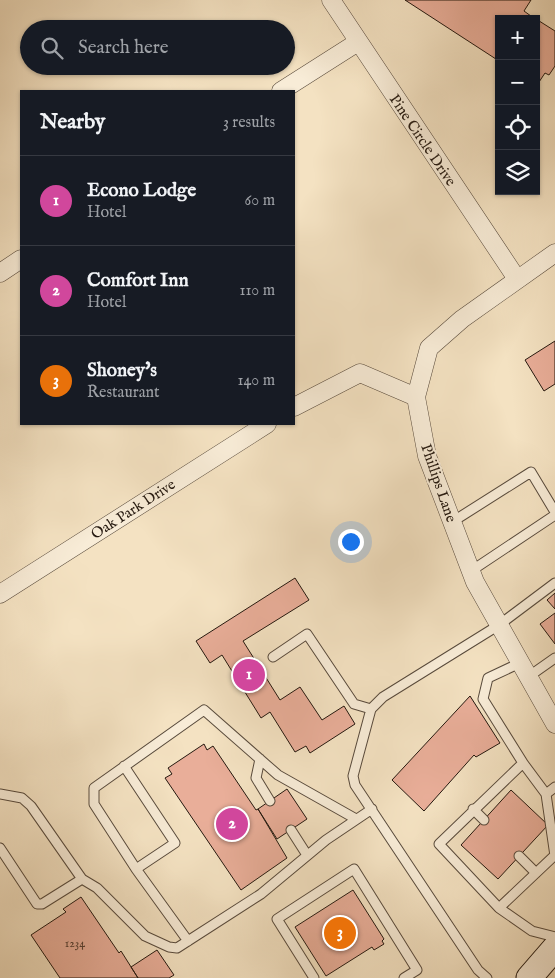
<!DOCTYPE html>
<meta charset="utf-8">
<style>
body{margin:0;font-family:"IM FELL English",serif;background:#242831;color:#f1f3f6}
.controls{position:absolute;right:15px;top:15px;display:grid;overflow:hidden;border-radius:0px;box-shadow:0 1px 4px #0004}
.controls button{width:45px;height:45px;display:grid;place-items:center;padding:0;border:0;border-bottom:1px solid #363941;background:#171b24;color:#f1f3f6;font:25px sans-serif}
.you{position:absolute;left:350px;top:541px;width:18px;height:18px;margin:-12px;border:4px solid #fff;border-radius:50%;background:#1a73e8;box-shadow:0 0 0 8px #1a73e833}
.badge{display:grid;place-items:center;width:32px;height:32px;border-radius:50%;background:#c59692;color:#fff;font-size:16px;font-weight:700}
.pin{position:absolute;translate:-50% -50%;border:2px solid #fff;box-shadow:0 1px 5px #0006}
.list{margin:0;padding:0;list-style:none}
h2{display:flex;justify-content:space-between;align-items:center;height:65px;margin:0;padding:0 20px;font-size:21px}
h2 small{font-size:16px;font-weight:400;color:#9ea1a6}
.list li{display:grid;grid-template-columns:32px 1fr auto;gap:15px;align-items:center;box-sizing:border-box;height:90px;padding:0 20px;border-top:1px solid #363941}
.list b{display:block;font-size:19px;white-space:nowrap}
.list p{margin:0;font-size:16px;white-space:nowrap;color:#9ea1a6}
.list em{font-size:16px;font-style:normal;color:#9ea1a6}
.icon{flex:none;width:28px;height:28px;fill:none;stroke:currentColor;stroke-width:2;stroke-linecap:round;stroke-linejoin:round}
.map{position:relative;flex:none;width:555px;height:978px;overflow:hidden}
.search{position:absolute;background:#171b24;box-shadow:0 1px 4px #0004;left:20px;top:20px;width:275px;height:55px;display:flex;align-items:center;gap:12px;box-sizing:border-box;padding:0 18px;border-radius:28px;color:#9ea1a6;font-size:19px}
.panel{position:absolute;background:#171b24;box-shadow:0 1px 4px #0004;left:20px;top:90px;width:275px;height:335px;border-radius:0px}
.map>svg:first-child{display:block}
.building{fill:#e9ae99;stroke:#24180f}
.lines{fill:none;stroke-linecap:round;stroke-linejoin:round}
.service-casing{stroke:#584a3c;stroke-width:11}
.minor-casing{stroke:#584a3c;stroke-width:19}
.secondary-casing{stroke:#24180f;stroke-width:27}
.service{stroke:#f8ecd7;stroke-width:9}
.minor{stroke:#f8ecd7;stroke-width:18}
.secondary{stroke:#f8ecd7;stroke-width:25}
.labels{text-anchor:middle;stroke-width:4;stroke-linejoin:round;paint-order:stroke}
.number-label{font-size:12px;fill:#553e32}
.street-label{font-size:15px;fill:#24180f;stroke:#f8ecd7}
</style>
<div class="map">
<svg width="555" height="978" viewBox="0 0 555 978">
<rect width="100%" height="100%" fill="#f4e2c2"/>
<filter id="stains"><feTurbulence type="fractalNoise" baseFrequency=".004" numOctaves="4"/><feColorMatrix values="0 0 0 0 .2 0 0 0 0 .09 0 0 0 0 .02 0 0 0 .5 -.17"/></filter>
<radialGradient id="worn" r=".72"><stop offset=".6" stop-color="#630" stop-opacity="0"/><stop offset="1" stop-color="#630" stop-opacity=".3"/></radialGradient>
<!-- building -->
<path class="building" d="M405,0H531L524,11L535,19H499V61Z
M536,19L555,31V66L549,75L545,73L537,85Z
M555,341V384L544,391L525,360Z
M295,578L309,600L243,641L280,700L300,687L322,720L344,706L355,724L310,753L306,746L295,752L270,712L261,718L222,655L210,663L196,641Z
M555,593V609L547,600Z
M555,613V644L540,624Z
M470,696L500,743L476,757L474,755L424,811L392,780Z
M204,744L207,750L213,746L256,810L258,809L287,858L241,890L165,778L172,774L168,768Z
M287,789L307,819L277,839L258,809Z
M511,790L548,825L498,879L461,845Z
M353,890L384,939L382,941L384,944L374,950L372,947L326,976L295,927Z
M81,897L119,953L121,951L138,978H60L31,935L66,912L63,909Z
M157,950L174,975L169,978H138L131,967Z"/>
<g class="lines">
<defs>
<path id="service" d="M452,522L531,472L555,512
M471,571L555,515
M273,657L307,634L354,704L371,709
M520,663L488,678L483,699L523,763
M528,677L555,658
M260,759L256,778L270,801
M124,766L175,843L136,869
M555,787L546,794L555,856
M0,794L22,798L31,806L82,879L97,888L145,936L169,947L177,948L261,894L326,840L372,809
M546,794L523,763L439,844L499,908L554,856
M473,809L484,820
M291,830L307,855
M0,848L37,904H42L82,879
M519,856L536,873
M499,908L532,931L555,937
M188,941L136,869L94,804V788L204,710L278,775L356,819
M314,978L277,919L354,869L417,970L404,978
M487,978L478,970L355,785L353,776L371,709L383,697L499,625L555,583"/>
<path id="minor" d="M331,0L517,279
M281,91L358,42
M555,253L462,319L429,348L416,397L427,456L475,582L555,724
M0,273L21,259
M294,407L360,373L416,397
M0,594L267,424"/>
<path id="secondary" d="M529,978L555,948"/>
</defs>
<!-- service casing -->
<use href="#service" class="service-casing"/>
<!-- minor casing -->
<use href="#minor" class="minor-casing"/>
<!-- secondary casing -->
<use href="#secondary" class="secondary-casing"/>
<!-- service -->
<use href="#service" class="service"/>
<!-- minor -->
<use href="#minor" class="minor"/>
<!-- secondary -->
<use href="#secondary" class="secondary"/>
</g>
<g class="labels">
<!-- number labels -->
<g class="number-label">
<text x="75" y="947">1234</text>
</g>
<!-- street labels -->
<g class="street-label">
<text transform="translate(423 140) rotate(56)" y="5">Pine Circle Drive</text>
<text transform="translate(439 483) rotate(71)" y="5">Phillips Lane</text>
<text transform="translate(133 509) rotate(-33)" y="5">Oak Park Drive</text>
</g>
</g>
<rect width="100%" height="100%" filter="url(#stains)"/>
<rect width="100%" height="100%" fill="url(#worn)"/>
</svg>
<div class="controls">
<button>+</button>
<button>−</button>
<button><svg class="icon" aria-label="locate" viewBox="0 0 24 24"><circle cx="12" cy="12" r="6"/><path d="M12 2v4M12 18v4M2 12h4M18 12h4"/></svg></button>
<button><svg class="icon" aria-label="layers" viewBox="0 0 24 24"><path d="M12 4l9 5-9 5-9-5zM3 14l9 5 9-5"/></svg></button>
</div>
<div class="you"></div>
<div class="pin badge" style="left:249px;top:675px;background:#d1479c">1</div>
<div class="pin badge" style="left:232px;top:824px;background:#d1479c">2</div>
<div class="pin badge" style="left:340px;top:933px;background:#e8710a">3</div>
<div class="search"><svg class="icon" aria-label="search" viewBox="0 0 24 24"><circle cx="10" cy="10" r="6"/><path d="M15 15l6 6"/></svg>Search here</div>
<section class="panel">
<h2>Nearby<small>3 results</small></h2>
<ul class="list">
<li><span class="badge" style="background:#d1479c">1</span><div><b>Econo Lodge</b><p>Hotel</p></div><em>60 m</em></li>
<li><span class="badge" style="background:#d1479c">2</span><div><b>Comfort Inn</b><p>Hotel</p></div><em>110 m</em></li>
<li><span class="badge" style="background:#e8710a">3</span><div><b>Shoney's</b><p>Restaurant</p></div><em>140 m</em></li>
</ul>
</section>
</div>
